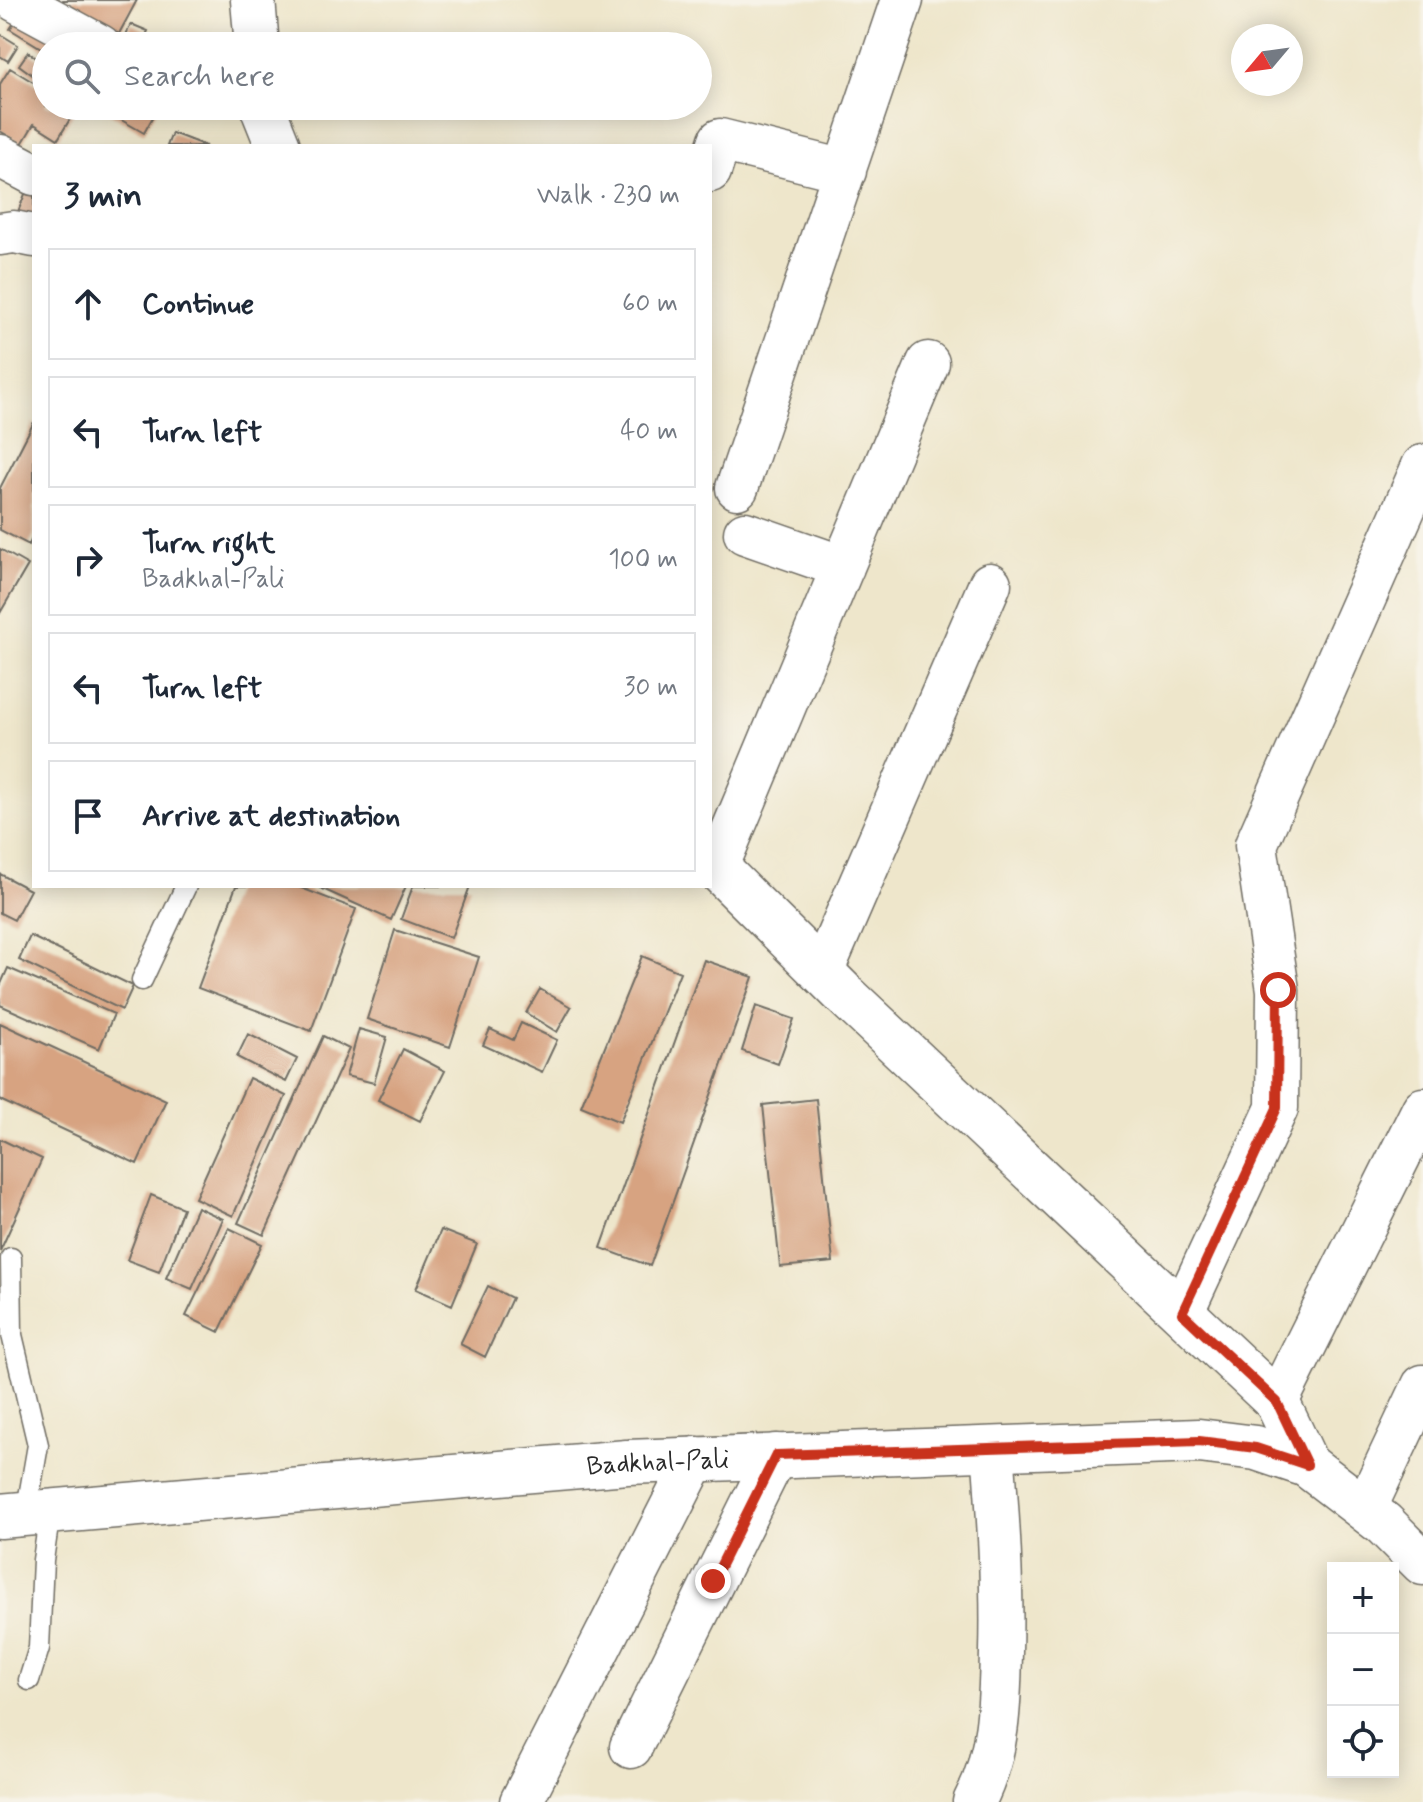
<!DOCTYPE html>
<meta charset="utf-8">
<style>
body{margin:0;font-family:Mynerve,sans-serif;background:#f6f6f7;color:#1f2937}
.controls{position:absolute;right:24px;bottom:24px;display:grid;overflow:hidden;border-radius:0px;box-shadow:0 4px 20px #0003}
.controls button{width:72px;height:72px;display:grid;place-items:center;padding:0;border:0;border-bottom:2px solid #e0e1e3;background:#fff;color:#1f2937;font:40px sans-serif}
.compass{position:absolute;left:1231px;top:24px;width:72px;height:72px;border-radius:50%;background:#fff;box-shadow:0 4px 20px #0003;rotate:241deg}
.stop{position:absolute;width:24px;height:24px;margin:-18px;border:6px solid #c8321e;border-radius:50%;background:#fff}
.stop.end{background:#c8321e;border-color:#fff;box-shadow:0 2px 8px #0008}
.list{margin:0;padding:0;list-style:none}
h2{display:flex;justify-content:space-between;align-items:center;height:104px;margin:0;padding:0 32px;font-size:34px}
h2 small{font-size:26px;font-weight:400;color:#747a83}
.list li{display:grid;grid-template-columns:52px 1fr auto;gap:24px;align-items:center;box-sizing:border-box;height:112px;margin:0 16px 16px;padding:0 16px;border:2px solid #e0e1e3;border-radius:0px}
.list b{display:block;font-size:30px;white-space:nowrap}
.list p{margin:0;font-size:26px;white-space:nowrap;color:#747a83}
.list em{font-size:26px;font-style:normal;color:#747a83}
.icon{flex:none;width:44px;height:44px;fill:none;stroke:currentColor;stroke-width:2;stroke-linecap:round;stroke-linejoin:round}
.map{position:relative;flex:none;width:1423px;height:1802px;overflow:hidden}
.search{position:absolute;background:#fff;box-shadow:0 4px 20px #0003;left:32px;top:32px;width:680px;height:88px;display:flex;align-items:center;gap:20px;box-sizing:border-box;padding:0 28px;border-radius:44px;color:#747a83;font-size:30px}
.panel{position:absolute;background:#fff;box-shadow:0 4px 20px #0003;left:32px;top:144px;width:680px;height:744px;border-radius:0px}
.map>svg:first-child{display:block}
.building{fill:#d7a381}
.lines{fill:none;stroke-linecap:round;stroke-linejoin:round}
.service-casing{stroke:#6f6c63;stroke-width:23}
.minor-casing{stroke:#6f6c63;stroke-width:45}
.tertiary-casing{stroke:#6f6c63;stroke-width:47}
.service{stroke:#fff;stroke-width:20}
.minor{stroke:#fff;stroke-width:42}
.tertiary{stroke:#fff;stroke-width:44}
.route{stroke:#c8321e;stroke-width:10}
.labels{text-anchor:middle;stroke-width:8;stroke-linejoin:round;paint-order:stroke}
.street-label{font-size:26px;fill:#2b2b2b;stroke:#f7f3e8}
</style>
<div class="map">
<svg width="1423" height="1802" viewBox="0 0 1423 1802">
<rect width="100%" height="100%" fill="#f7f3e8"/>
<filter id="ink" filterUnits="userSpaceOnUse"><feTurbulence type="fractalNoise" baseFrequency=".0125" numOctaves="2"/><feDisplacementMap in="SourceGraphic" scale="16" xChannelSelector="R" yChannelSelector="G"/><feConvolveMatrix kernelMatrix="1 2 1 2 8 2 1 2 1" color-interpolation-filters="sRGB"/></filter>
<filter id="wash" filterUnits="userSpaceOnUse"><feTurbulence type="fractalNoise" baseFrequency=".006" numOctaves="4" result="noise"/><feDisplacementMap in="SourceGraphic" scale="32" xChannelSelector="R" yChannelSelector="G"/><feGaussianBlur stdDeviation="1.8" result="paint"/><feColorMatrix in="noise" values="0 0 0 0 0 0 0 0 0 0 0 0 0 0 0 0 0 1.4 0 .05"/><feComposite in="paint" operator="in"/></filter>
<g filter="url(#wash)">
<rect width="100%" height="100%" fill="#eee6cb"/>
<g id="blocks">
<!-- building -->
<path class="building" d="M63,0H137L114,43L57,13Z
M20,14L60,46H46V51L10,29Z
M131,24L148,31L141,46H128L122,43Z
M0,34L18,45L8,61L0,56Z
M28,52L46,65V85L19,65Z
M10,68L46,90V106H72L76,109L58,139L34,124L22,144L0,131V84Z
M97,106H159L144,133Z
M172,133L206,146H167Z
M29,184L34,186V230L14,222Z
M34,422V534L29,545L0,530V488Z
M0,549L28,565L0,613Z
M0,874L30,890L14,920L0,913Z
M236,886H296L356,909L311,1031L198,988Z
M316,886H406L391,920Z
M413,886H470L451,938L401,919Z
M395,930L479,957L450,1047L367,1019Z
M30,936L133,986L122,1010L19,960Z
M642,956L680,972L620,1122L581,1106Z
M704,960L753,977L650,1266L601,1248Z
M8,968L114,1014L99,1049L0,1005V986Z
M540,989L571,1007L557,1032L526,1013Z
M756,1006L794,1019L778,1064L742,1051Z
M0,1023L166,1100L137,1164L0,1100Z
M521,1023L557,1040L542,1072L483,1045L490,1029L513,1040Z
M359,1029L387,1037L374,1083L346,1076Z
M248,1034L297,1059L286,1082L237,1057Z
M323,1036L349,1049L264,1235L238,1223Z
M403,1049L445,1071L420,1121L378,1100Z
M249,1078L286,1096L233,1216L195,1198Z
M816,1099L833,1262L780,1267L763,1105Z
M0,1139L42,1159L0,1251Z
M151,1195L183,1208L159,1272L127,1260Z
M197,1207L223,1219L192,1289L166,1278Z
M229,1228L262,1244L219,1332L186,1316Z
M441,1230L477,1244L452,1305L416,1289Z
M488,1286L512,1298L485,1357L460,1344Z"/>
</g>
</g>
<g filter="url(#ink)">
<use href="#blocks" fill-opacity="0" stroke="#6f6c63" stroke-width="2"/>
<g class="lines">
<defs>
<path id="service" d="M142,980L186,886
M11,1258L12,1335L38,1445L26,1514
M29,1680L39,1648L43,1560L50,1512"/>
<path id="minor" d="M15,0L100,46
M0,156L34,174
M710,171L720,140L845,171
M0,234L14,232L34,236
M737,488L902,0
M745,533L843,567
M717,868L928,363
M822,972L990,584
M1182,1313L1277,1108L1278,990L1256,845L1423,466
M1277,1402L1423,1109
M1365,1509L1423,1386
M631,1747L776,1455
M521,1802L696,1458
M974,1802C999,1755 1000,1703 1001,1652C1003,1583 998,1516 993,1448"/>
<g id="tertiary">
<path d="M253,0L257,46"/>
<path d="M262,106L278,146"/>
<path d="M710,861L845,995L1277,1402L1307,1465"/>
<path id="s1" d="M0,1516L627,1462L1199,1441L1256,1448L1307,1465L1384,1524L1423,1563"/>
</g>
</defs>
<!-- service casing -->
<use href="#service" class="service-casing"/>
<!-- minor casing -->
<use href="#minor" class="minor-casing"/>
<!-- tertiary casing -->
<use href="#tertiary" class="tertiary-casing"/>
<!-- service -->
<use href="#service" class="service"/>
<!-- minor -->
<use href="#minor" class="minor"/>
<!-- tertiary -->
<use href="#tertiary" class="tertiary"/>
</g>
</g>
<g class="lines" filter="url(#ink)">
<!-- route -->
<path class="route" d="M713,1581L776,1455L1199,1441L1256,1448L1307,1465L1277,1402L1182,1313L1277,1108L1278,990"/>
</g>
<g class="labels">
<!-- street labels -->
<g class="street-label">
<text dy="9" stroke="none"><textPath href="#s1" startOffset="660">Badkhal-Pali</textPath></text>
</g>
</g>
</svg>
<div class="controls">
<button>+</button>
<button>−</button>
<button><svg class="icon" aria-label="locate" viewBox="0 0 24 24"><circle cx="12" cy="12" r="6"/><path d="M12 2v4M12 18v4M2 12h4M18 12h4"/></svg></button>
</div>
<svg class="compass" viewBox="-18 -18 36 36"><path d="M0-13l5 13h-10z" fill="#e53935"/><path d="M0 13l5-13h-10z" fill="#747a83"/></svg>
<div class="stop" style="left:1278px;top:990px"></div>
<div class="stop end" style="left:713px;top:1581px"></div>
<div class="search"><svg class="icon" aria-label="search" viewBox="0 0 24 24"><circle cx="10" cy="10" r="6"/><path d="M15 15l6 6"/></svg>Search here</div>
<section class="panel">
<h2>3 min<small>Walk · 230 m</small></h2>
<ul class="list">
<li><svg class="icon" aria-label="ahead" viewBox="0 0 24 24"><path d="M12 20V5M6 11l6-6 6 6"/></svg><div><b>Continue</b></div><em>60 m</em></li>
<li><svg class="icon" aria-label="left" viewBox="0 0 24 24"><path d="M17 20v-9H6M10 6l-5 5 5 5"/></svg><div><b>Turn left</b></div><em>40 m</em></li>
<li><svg class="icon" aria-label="right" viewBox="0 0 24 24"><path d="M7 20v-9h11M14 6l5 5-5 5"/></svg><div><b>Turn right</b><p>Badkhal-Pali</p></div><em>100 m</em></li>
<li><svg class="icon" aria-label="left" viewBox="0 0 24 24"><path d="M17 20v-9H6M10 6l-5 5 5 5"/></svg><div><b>Turn left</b></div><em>30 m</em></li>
<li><svg class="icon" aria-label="arrive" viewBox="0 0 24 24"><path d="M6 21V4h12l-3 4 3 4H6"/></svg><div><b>Arrive at destination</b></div></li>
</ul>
</section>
</div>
